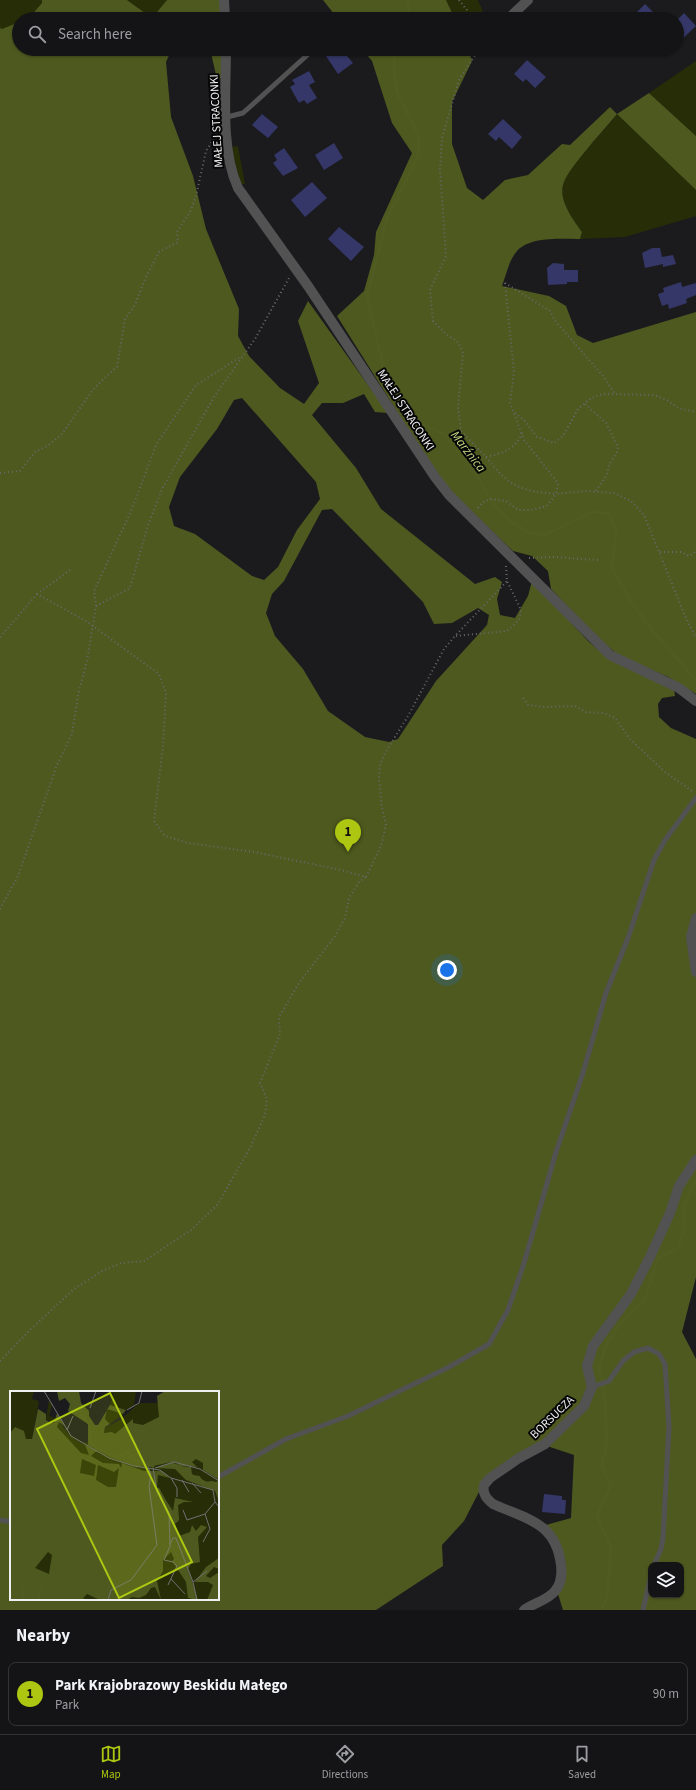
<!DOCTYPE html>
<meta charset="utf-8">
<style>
body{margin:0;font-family:"Source Sans 3",sans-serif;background:#1d1d1f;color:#f1f3f6}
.controls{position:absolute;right:12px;bottom:12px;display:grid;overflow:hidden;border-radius:8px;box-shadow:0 1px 3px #0004}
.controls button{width:36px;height:36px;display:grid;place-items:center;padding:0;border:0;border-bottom:1px solid #333335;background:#141416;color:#f1f3f6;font:20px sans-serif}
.you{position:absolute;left:447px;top:970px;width:14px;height:14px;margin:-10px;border:3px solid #fff;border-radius:50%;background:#1a73e8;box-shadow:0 0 0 6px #1a73e833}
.badge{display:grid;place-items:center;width:26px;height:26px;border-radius:50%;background:#acc612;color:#111;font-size:13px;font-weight:700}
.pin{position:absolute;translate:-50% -33px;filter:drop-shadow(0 1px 2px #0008)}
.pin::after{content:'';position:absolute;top:21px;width:14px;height:12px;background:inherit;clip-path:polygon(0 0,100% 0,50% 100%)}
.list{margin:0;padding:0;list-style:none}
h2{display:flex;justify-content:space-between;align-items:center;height:52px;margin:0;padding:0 16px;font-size:17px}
h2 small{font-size:13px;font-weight:400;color:#9d9ea1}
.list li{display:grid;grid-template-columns:26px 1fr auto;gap:12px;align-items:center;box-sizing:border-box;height:64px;margin:0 8px 8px;padding:0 8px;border:1px solid #333335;border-radius:8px}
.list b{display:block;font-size:15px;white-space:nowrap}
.list p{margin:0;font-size:13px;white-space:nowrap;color:#9d9ea1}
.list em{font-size:13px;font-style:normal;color:#9d9ea1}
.icon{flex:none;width:22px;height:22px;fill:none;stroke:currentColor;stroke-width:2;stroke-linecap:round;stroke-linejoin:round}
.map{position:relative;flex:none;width:696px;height:1610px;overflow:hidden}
.search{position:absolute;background:#141416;box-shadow:0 1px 3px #0004;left:12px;right:12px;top:12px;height:44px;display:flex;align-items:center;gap:10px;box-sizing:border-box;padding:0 14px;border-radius:22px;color:#9d9ea1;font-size:15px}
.sheet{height:124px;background:#141416}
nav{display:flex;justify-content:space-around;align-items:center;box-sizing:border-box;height:56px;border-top:1px solid #333335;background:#141416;font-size:11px;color:#9d9ea1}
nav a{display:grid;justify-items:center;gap:2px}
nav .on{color:#acc612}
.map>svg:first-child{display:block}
.green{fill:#272e07}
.forest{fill:#4e591f;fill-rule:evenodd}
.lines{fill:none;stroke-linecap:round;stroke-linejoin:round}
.stream{stroke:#505b22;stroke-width:3.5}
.building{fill:#343767}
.path{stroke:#68686b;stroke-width:2;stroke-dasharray:1 3;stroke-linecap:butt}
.service{stroke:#525253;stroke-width:5}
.minor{stroke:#525253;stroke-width:10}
.labels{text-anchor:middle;stroke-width:4;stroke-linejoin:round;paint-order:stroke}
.street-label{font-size:12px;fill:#efeff1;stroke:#060607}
.water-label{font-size:13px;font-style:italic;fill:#c2d57f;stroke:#060607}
.inset-river{fill:none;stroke:#505b22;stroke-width:2}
.inset-road{fill:none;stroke:#707072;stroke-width:1}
.view{fill:#acc612;fill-opacity:0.15;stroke:#acc612;stroke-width:2}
.inset-edge{fill:none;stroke:#efeff1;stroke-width:2}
</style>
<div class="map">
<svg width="696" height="1610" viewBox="0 0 696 1610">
<rect width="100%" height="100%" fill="#1b1b1e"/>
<!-- green -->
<path class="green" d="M0,0H42V3L29,18L19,19V22L2,29L0,28Z
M127,0H167L152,18Z
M446,0H478L486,19H455Z
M696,61V136L649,93Z
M617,114L696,190V216L625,237L580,239L582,232C573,220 557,199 564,182C571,164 604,131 617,114Z
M238,146L245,184H240L231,147Z"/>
<!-- forest -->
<path class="forest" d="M42,0H127L152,18L167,0H221L222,19H28L42,3Z
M323,0H446L455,19H338Z
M19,22V49H172L166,62L171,117L193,176L206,229L239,309L238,336L249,356L280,388L304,404L319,383L298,321L308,301L388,413L375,412L364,394L343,403H322L312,415L356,468L381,509L475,584L495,577L502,582L497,599L500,615L515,618L528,596L532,581L588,641L607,657L674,689L675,696L662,698L658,704L659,717L671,728L696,739V1277L682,1332L696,1359V1610H563L558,1594C574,1562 563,1552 546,1525L571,1518L574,1455L547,1446L521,1460L481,1488L464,1521L442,1545L443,1566L376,1610H0V28L2,29ZM242,398L316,482L320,499L297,530L278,567L264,580L252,576L195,534L174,526L169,507L180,477L217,429L234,400ZM332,509L423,602L434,624L452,623L478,608L489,615L487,625L436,681L398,739L389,742L365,737L328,711L303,669L275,636L266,613L272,594L284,581L322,510ZM11,1392H218V1599H11ZM651,1565H681V1595H651Z
M210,49H223L222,78L217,79Z
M362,49H468L472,61L452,102V144L467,188L483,200L505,180L528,175L562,144L570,145L610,107L617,114L649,93L696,136V190L617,114C604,130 571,165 564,182C557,199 573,219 582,232L580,239C563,239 530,236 517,251C509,260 506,275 502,286L549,296L566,306L577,335L593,343L696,312V694L668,677L618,655L597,637L551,589L548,571L532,556L513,551L452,493L420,448L337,316L364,291L374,255L376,232L412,153L392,123L372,61Z"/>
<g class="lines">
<!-- stream -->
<path class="stream" d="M404,19L408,13L409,0
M395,49L394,65L397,92L419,136L418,157L387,219L367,297L385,374L416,420L445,435L479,479L494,505L510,521L528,532L544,535L595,511L609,514L616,530L612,568L631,602L654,632L696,680
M602,1610L607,1596L611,1548L597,1516L611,1485L602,1466L607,1441L604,1387L599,1367L606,1345L620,1323L644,1301L658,1258L678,1248L684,1228V1205L696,1181"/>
</g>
<!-- building -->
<path class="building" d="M645,4L653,12L646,19H640L635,14Z
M684,13L696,26L677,44V20Z
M335,49H341L353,63L338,74L326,56Z
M527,60L546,77L535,88L526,79L523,82L514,74Z
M309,71L315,82L309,85L317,98L307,104L304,100L299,103L290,87L295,84L292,80Z
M262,114L278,127L268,138L252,125Z
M503,119L522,137L512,149L499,137L496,141L488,134Z
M334,143L343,158L324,170L315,155Z
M284,148L298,168L283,176L273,163L277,160L274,155Z
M312,182L327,198L305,217L291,200Z
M339,227L364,247L351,261L328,239Z
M652,248H660L662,257L673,255L676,264L663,267V264L645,268L642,253Z
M553,263L564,264V270H578V282H567V284L548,285L547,268Z
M681,282L682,287L696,283V295L686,299L687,303L669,309L668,304L662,306L658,294L664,292L663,288Z
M544,1494L562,1496V1500H566L565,1514L542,1512Z"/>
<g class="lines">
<!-- path -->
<path class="path" d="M459,0L474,19
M479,49L459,80L442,138L440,169L446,256L430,290L433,321L446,334L458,342L463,353L458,407L461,431L486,457C501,454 516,449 522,433
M505,283L514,372L510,403L524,440L558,483L556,494L585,491L614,493L631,501L644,515L685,616L696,638
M505,283L550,311L556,322L603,376L615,394
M585,404L606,423L618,447L617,452L609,465L607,475L595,492
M515,413L524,420L537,437L554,443L563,436L578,409L591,398L603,394L654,395L667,400L678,408L696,412
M486,457C509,486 519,491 556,494
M0,473L20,471L35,452L47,446L61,435L95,387L117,367L125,319L135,305L145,279L159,252L178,242L177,232L190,212L196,196L206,151L215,137
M478,508L482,503L490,499L506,501L518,510H531L547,506L556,494
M660,552H681L689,556L694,553L696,549
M529,558L553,557L598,560
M506,566L507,581L521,610L519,620L507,631L455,636L507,581
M70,570L37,594L86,621L159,674L166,693L163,746L154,821L165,836L188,843L254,852L341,870L366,877L381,846L386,825L382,808L379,779L380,764L385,753L408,716L444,649L455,636
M96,606L130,588L148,525L163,487L214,397L255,339L289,278
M0,637L37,594
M523,698L528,705L546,707L575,706L586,712L604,713L615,718L630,739L665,772L692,791
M0,909L18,876L57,765L72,734L78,695L87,661L96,606L94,591L132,509L156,445L196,385L242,356
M0,1361L32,1328L74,1289L102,1271L121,1263L144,1261L191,1230L218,1204L251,1146L265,1115L267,1099L260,1083L280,1034L279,1017L299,983L335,936L345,918L349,898L359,882L366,877"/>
<!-- service -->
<path class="service" d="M227,117L243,113L314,49
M592,1387L609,1381L623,1361L634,1352L648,1348L659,1354L665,1364L669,1427L663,1538L661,1549L654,1565
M218,1477L286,1439L348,1416L449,1367L489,1344L508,1310L524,1263L556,1152L582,1076L606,993L628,938L654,860L665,840L696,798
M0,1520L11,1522
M643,1610L651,1575"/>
<!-- minor -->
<path class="minor" d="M224,0L225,19
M508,19L528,0
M226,49C226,93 220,148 238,188L308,286L435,477L449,495L610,655L679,688L696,701
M696,918L691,937L696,972
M524,1610C534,1603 548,1600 555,1591C562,1583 562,1574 561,1565C556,1522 526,1519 493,1504C487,1499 482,1494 484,1485L490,1478L519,1458L545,1444L584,1406L592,1387L587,1366L593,1346L631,1294L650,1257L670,1213L679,1186L696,1160"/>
</g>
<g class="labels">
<!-- street labels -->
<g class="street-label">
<text transform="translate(216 121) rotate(-93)" y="4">MAŁEJ STRACONKI</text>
<text transform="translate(406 410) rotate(57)" y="4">MAŁEJ STRACONKI</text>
<text transform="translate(552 1417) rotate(-44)" y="4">BORSUCZA</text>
</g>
<!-- water labels -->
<g class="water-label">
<text transform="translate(469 451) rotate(52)" y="5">Marźnica</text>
</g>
</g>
<!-- overview -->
<g transform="translate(10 1391)">
<rect width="209" height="209" fill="#1b1b1e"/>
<path d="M0,0H24L22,8L29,10L22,48H16L8,37L0,42ZM126,0L124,15L116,19L100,14L104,3L96,1ZM209,0V209H0V50L62,53L47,36L49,31L61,46L73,53L94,45L95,37L110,29L129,12H148ZM39,9L42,14L39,25L45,27L44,32L36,28ZM97,18L113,23L100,33L95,28Z" fill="#272e07"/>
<path d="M47,0H69L71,12L79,20V25L85,34H88L100,14L116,19L113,23L97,18L95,28L100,33L95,36L94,42L102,41L105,43L123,28V32L133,34L149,26L147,5L155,0H209V89L193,79V72L186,68L182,71L187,76L179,75H170L181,76L182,83L199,92L209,90V110L205,100L176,89L165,78L146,77L161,71L169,74L166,72L161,71L139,76L125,75L99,66L78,54V33L58,20L60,13L55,7L49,10ZM28,18L36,23V29L41,32H44L47,22L54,35L49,31L47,36L71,62L79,64L75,54L89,61H85L81,65L93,72L109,73L111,77L112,72L134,80H152L160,87L148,84L147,96L163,120L165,107L183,111H174L168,114L169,129L165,133L169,145L180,141L182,134L186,140L191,134L197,136L188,146L190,171L181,173L178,178L188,209L178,207L176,191L162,170L164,168L161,161L153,169V180L147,190L151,209L145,196L141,197L136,204L129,207L122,206L117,209H90L77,203L73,207L78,209H0V42L5,36L14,40L16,48H22ZM72,68L86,74L84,85L70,82ZM88,74L104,81L109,77L106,96H98L86,89ZM38,161L42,164L39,183L25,177ZM209,167V178L204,176L196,185L200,187L209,181V209H197L203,194L198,191H185L196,176Z" fill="#4e591f" fill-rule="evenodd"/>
<path class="inset-river" d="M53,0L68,13L71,24L79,33L81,50L86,57L107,66L117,61L124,69L144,76M151,75L165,74L170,80H178L181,85L189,86L193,92L203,91L209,96M148,97L161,121V142M161,153L181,195L183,209M12,193L13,209M29,209L31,196"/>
<path class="inset-road" d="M34,0L61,45L99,67L124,75L150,79L161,87L203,99L205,111L209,116M80,17L86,0M117,19L129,12L132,0M57,39L63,25M143,77L147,101L159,122L160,155L154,169L163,171L167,175L158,194M145,77L164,71L190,78L209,90M161,87L167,97V106M172,89L179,101M182,92L191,102M173,119L177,129L195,123M193,151L200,138L195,123L205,111M160,153L163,147H166L183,191L197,180M161,188L175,203M183,191L187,209M98,209L101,199L121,189L147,154L139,95L141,83L138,76"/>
<path class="view" d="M100,2L182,171L109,207L27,38Z"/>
<rect width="209" height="209" class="inset-edge"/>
</g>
</svg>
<div class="controls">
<button><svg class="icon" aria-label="layers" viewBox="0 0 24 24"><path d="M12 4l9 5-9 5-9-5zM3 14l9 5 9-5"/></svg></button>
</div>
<div class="you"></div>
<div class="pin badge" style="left:348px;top:852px">1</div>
<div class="search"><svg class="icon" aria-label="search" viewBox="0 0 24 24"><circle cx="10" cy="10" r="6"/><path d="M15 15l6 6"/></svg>Search here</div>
</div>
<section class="sheet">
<h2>Nearby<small></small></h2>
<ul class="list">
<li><span class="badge">1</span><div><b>Park Krajobrazowy Beskidu Małego</b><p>Park</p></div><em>90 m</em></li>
</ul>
</section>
<nav>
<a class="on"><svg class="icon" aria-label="map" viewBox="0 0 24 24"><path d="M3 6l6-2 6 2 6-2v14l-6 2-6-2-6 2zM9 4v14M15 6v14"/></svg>Map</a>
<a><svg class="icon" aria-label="directions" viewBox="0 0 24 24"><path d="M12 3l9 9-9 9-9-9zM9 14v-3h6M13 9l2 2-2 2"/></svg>Directions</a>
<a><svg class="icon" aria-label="saved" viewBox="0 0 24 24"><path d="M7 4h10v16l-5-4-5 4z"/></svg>Saved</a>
</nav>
